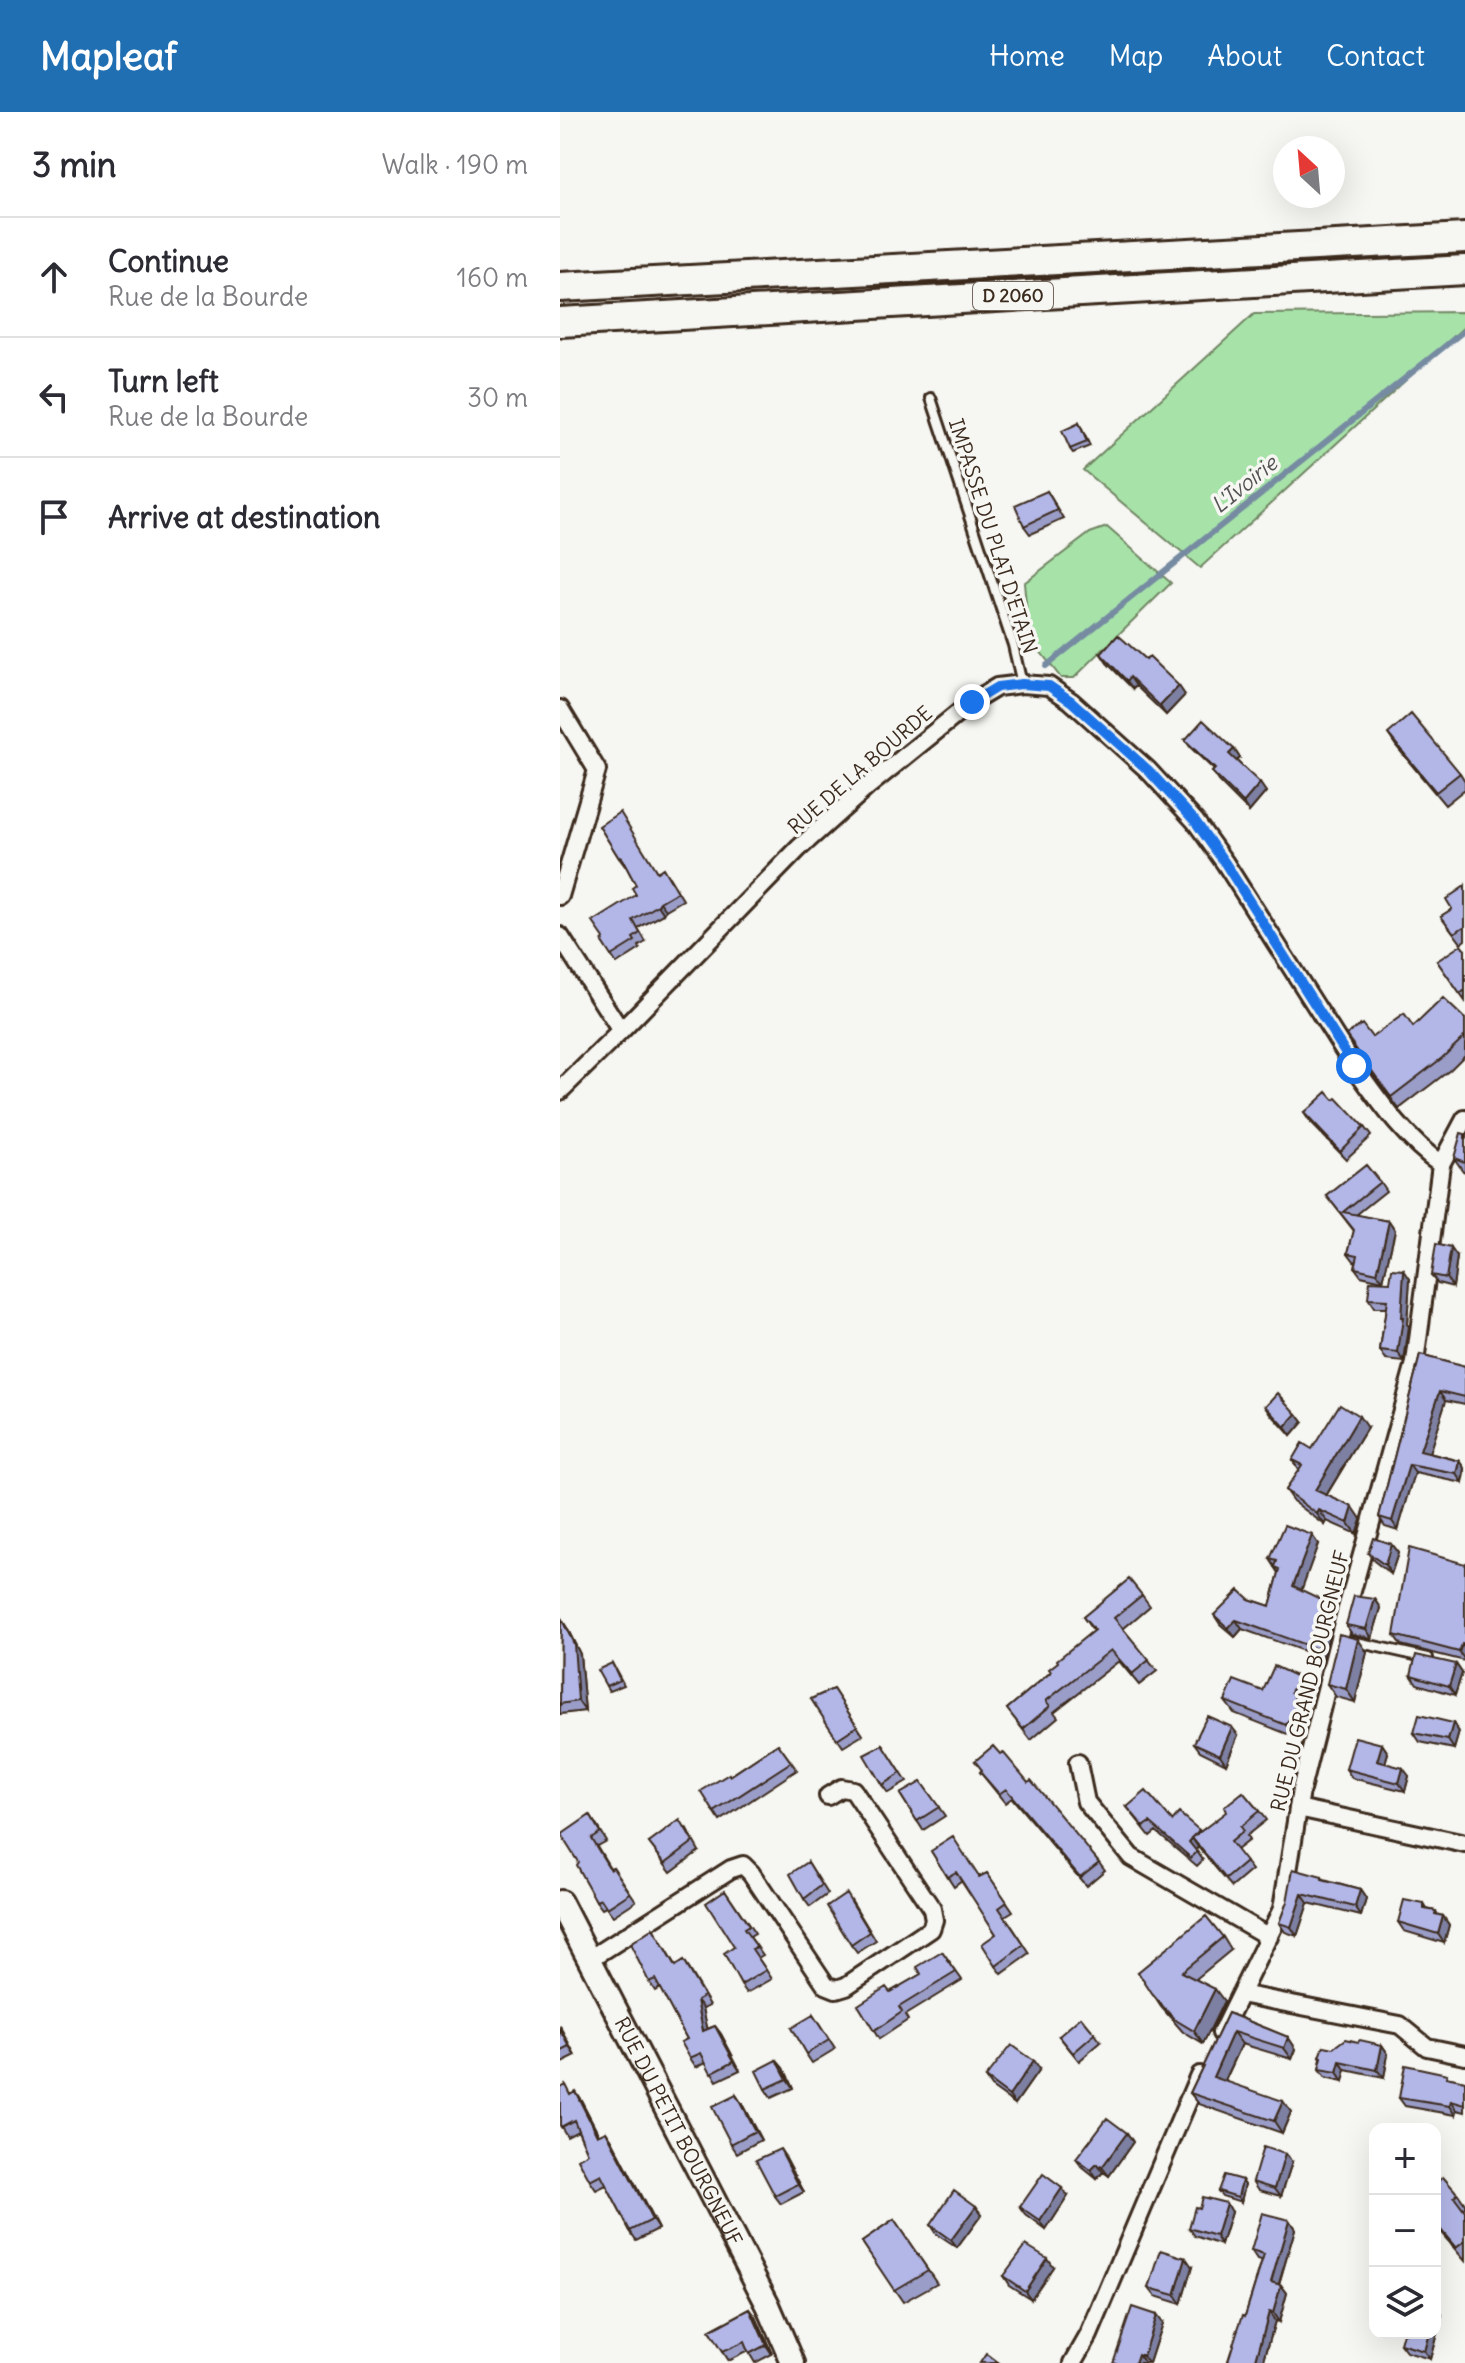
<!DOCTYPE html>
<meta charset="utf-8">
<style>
body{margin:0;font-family:Delius,sans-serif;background:#f7f7f7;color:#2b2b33}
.controls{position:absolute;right:24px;bottom:24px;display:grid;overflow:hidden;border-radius:16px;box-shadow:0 8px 32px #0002}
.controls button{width:72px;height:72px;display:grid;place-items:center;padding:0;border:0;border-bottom:2px solid #e1e1e2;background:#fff;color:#2b2b33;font:40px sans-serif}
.compass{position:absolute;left:713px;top:24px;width:72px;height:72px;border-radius:50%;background:#fff;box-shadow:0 8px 32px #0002;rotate:334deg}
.stop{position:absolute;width:24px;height:24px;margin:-18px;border:6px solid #1a73e8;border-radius:50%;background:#fff}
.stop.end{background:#1a73e8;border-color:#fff;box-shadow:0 2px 8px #0008}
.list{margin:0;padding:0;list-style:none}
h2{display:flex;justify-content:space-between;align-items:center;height:104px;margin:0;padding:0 32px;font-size:34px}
h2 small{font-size:26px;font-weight:400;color:#7c7c81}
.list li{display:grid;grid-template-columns:52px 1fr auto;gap:24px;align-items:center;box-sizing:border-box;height:120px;padding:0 32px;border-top:2px solid #e1e1e2}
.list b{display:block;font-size:30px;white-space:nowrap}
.list p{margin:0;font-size:26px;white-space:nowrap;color:#7c7c81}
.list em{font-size:26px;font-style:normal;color:#7c7c81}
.icon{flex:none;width:44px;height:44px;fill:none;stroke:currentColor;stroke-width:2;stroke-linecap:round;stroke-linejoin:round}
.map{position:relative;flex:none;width:905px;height:2251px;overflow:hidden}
header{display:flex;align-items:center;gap:48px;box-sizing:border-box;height:112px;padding:0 40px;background:#1f6fb2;color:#fff}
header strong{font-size:38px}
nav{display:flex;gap:44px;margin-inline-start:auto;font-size:28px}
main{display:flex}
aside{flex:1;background:#fff}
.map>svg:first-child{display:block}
.green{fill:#a7e3a9;stroke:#718664;stroke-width:2}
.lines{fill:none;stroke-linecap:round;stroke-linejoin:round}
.stream{stroke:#768ba1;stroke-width:6}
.lane-casing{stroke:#3b2a1e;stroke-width:14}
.street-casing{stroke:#3b2a1e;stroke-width:22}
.secondary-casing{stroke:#3b2a1e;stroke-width:28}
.highway-casing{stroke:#3b2a1e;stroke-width:34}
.lane{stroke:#f6f6f2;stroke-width:8}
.street{stroke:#f6f6f2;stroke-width:16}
.secondary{stroke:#f6f6f2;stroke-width:22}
.highway{stroke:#f6f6f2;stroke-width:28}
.wall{fill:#9a9dc8;stroke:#3b2a1e;stroke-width:2}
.shaded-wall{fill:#7d80a2;stroke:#3b2a1e;stroke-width:2}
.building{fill:#b3b7e8;stroke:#3b2a1e;stroke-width:2}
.route{stroke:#1a73e8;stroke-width:10}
.labels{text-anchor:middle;stroke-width:7;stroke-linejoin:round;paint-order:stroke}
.shield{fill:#f6f6f2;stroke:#73675e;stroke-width:2}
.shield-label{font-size:18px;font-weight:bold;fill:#3b2a1e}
.street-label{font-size:20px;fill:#3b2a1e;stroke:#f6f6f2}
.water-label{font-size:22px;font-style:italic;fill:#545254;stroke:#f6f6f2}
</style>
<header>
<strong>Mapleaf</strong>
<nav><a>Home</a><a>Map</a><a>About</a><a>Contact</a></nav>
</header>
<main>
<aside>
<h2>3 min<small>Walk · 190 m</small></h2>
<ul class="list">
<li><svg class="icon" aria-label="ahead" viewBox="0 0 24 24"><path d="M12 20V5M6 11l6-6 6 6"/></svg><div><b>Continue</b><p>Rue de la Bourde</p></div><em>160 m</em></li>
<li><svg class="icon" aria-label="left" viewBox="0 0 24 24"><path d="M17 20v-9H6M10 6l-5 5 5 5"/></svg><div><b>Turn left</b><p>Rue de la Bourde</p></div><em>30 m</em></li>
<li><svg class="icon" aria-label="arrive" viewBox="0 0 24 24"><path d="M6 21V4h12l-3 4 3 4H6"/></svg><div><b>Arrive at destination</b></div></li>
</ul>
</aside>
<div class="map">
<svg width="905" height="2251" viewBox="0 0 905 2251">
<rect width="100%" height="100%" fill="#f6f6f2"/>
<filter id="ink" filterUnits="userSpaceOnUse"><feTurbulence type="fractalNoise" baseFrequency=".0125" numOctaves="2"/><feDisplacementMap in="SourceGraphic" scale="16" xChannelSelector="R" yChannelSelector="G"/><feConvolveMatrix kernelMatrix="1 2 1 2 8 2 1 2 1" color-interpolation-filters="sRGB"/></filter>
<g filter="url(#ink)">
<!-- green -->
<path class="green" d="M905,200V214L640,456L523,358L694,202Z
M547,415L611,471L514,566H501L469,525L464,471L530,421Z"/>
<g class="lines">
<!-- stream -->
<path class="stream" d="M486,554L905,218"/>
<defs>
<path id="lane" d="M371,286L453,533L462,572
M792,1529L868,1546"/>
<path id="street" d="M0,597L37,658L0,784
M0,824L61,919
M0,979L61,919L239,736L307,675L412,590L437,575L462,572L489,574L511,589L588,658L635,709L665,751L794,954C820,990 844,1026 881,1052
M518,1651L526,1690L571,1745L709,1825
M738,1696L905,1732
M30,1847L171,1757L183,1753L191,1761L266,1873L276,1877L286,1874L371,1817L374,1808L372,1797L293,1678L281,1676L268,1684
M680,1882L840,1913L867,1935L905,1943
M661,1921L722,1797L741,1678L779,1526L855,1251L881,1052L905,1007
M513,2251L529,2223L639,1963"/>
<g id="secondary">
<path id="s1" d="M0,1790L208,2193L233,2251"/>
</g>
<path id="highway" d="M0,175L905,126
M0,210L905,158"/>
</defs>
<!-- lane casing -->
<use href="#lane" class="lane-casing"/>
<!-- street casing -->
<use href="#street" class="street-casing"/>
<!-- secondary casing -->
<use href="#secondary" class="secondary-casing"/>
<!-- highway casing -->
<use href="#highway" class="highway-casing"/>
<!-- lane -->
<use href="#lane" class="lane"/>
<!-- street -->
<use href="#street" class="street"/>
<!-- secondary -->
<use href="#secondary" class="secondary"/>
<!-- highway -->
<use href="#highway" class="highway"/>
</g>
<!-- wall -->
<path class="wall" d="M519,311L530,334L513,341L510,337Z
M487,379L504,407L470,422L464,414Z
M541,542L625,583L606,603L576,574L573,577L547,551Z
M828,622L900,661L905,669V677L885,693L836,634Z
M625,628L674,637L680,646L677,649L706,680L689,700L658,669L652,660L654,658L631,636Z
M39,714L98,760L109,765L123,788L106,798L104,802L78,816L86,830L79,834L80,837L57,852L42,830L76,783V773L66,754H65L59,746Z
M905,774V828L901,831L881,804L892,797Z
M905,838V889L877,849Z
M905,907V943L890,958L839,997L786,923L812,925L853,915Z
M774,988L804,1015L811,1024L786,1047L750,1010L744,1001Z
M905,1022V1060L903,1059L894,1046Z
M820,1070L826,1079L796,1103L829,1109L835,1118L823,1169L801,1164L795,1156L796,1150L794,1149L788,1141L794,1119L767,1084Z
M897,1145L893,1175L878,1171L871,1163Z
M850,1167L847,1212L849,1215L844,1250L826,1248L820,1239L826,1196H814L808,1187L830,1170Z
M860,1243L905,1255V1292L886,1288L869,1341L900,1349L905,1356V1362L903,1371L855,1361L838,1418L825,1414L819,1405Z
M706,1294L737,1302L743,1310L731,1324L712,1303Z
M807,1316L766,1384L801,1407L796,1422L767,1409L765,1413L733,1389L725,1378L739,1358L732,1348L752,1337Z
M758,1432L741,1478L775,1500L763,1546L682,1517L675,1525L660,1512L654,1503L689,1487L710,1494L719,1461L710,1447Z
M831,1432L838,1441L831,1462L814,1449L808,1441Z
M905,1452V1549L841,1533L834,1523Z
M582,1483L590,1494L563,1517L597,1559L579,1573L559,1549L494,1600L498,1605L471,1628L447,1597L491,1560L533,1519L523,1505Z
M815,1487L821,1496L812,1526L792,1522L786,1513Z
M1,1506L7,1516L20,1542L25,1599L0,1602Z
M807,1540L795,1590L776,1585L767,1572Z
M52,1551L64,1573L49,1579L46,1574Z
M896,1552L902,1561L895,1583L857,1572L851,1563Z
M273,1577L303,1623L283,1635L251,1587Z
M746,1577L740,1591L744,1596L741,1601L744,1605L735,1625L674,1601L665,1589L703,1579Z
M893,1611L899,1620L894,1637L860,1630L854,1621Z
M678,1623L666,1652L640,1639L634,1631Z
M218,1632L237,1658L160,1709L154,1700L170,1664Z
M822,1632L828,1641L825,1651L849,1664L845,1679L792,1666L786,1657Z
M323,1633L347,1670L328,1681L322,1673Z
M440,1642L468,1670L539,1750L545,1758L526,1774L452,1686L445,1691L420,1660L422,1658L415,1649Z
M361,1670L385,1704L363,1718L340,1682Z
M567,1695L640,1720L699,1699L706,1708L686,1724L689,1728L676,1738L692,1758L672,1775L638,1735L636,1738L643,1748L637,1754L596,1719L590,1724Z
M30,1703L46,1729L37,1734L50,1756L53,1755L76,1789L53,1804L46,1795L42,1797L36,1789Z
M126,1716L139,1739L111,1760L89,1731Z
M371,1739L420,1765L427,1761L453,1799L445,1804L470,1842L442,1862L436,1854V1822L402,1768L394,1774Z
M248,1750L268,1782L250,1795L244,1787Z
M762,1765L764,1768L800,1778L806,1787L801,1804L748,1791L737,1824L725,1820L719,1811L727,1790Z
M165,1778L195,1822L190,1825L203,1843L198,1846L212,1867L187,1881L181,1873Z
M292,1789L316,1829L297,1841L291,1833Z
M864,1792L867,1797L876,1799L878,1803L883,1804L889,1813L884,1831L844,1819L838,1810Z
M93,1817L115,1854L123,1849L129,1858L150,1893L143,1896L147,1917L155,1914L161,1922L180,1958L157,1969L146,1950L136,1955L130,1946L127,1927L100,1876L95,1879L89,1870Z
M663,1825L671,1838L636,1867L664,1889L643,1932L623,1920L601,1895L578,1860Z
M382,1840L402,1868L345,1903L348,1908L319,1927L314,1919L330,1880L361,1862Z
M668,1901L728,1925L736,1937L732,1947L682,1932L665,1969L731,2000L722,2021L639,1992L630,1981Z
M253,1903L275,1937L252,1951L246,1942Z
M0,1914L16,1944L0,1952Z
M535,1922L541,1930L519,1949L499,1924Z
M822,1933L828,1942L824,1966L786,1958L783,1970L765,1966L759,1958L761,1947L760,1945L774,1936Z
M217,1948L224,1956L233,1976L211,1986L205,1977Z
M479,1958L455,1992L431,1975L425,1966Z
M890,1966L905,1969V2000L897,1998L896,2003L845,1994L839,1986Z
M11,1981L21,1988L39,2023L46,2019L52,2028L98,2117L76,2128L70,2119L46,2073L36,2078L30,2069L28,2041L18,2018L7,2024L0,2013Z
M176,1983L182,1992L201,2028L177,2041L171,2032Z
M567,2021L573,2030L549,2064L543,2060L537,2067L522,2055L516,2047Z
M226,2046L244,2080L221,2092L215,2084Z
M732,2050L721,2084L699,2078L693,2069Z
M682,2068L685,2072L681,2090L662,2084L658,2079Z
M875,2072L898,2082L905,2092V2096L903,2098L905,2100V2149L878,2117L875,2119Z
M508,2084L486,2118L466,2103L460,2095Z
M416,2094L422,2102L397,2136L376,2122L370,2113Z
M671,2100L661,2133L635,2124L629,2116Z
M334,2108L377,2171L343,2190L302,2130Z
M729,2108L735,2117L719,2172L721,2173L727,2181L719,2210L715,2209L703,2251H670L668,2249L685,2204L702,2149L697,2148L691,2139Z
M493,2155L471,2187L449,2173L443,2164Z
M632,2155L621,2192L595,2184L589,2176Z
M876,2194L882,2203L870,2247L846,2240L840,2232Z
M190,2197L196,2205L212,2242L195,2251L188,2239L168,2249L149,2219Z
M602,2211L589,2251H553Z"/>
<!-- shaded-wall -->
<path class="shaded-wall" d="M570,565L576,574L573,577L567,569Z
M619,574L625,583L606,603L600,594Z
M674,637L680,646L675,650L669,642Z
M700,671L706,680L689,700L683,691Z
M100,790L106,798L104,802L98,793Z
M829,1109L835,1118L823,1169L817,1161Z
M891,1136L897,1145L893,1175L886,1166Z
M844,1158L850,1167L847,1212L849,1215L844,1250L838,1241Z
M880,1279L886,1288L867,1348L860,1339Z
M737,1302L743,1310L731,1324L725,1315Z
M799,1304L807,1316L762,1390L755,1378Z
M900,1349L905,1356L903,1371L897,1362Z
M849,1353L855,1361L838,1418L832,1409Z
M793,1395L801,1407L796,1422L788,1411Z
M759,1398L767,1409L765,1413L757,1402Z
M752,1423L758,1432L740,1482L733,1474Z
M831,1432L838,1441L831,1462L825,1453Z
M815,1487L821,1496L812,1526L806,1517Z
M769,1491L775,1500L763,1546L757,1537Z
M1,1506L7,1516L20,1542L25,1599L18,1589Z
M676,1508L682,1517L675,1525L668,1516Z
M798,1527L807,1540L795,1590L786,1577Z
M902,1532L905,1537V1548L899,1540Z
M896,1552L902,1561L895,1583L889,1574Z
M738,1565L746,1577L740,1591L744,1596L741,1601L744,1605L735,1625L726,1613L732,1591L731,1580Z
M893,1611L899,1620L894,1637L888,1628Z
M672,1615L678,1623L666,1652L660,1643Z
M822,1632L828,1641L823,1658L817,1649Z
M843,1656L849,1664L845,1679L839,1671Z
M639,1718L645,1727L632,1726L638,1735L635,1739L629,1730Z
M800,1778L806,1787L801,1804L795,1795Z
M742,1782L748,1791L737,1824L731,1815Z
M883,1804L889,1813L884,1831L878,1822Z
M655,1877L664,1889L643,1932L634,1919Z
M137,1888L143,1896L150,1928L143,1919Z
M0,1914L16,1944L10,1935L0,1917Z
M155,1914L161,1922L180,1958L174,1949Z
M673,1920L682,1932L661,1977L653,1965Z
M728,1925L736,1937L732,1947L724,1936Z
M822,1933L828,1942L824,1966L817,1958Z
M217,1948L224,1956L233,1976L227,1967Z
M473,1949L479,1958L455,1992L449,1984Z
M780,1950L786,1958L783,1970L777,1961Z
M15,1979L21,1988L44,2032L37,2023Z
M176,1983L182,1992L201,2028L195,2019Z
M723,1989L731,2000L722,2021L714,2009Z
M891,1989L897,1998L896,2003L890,1994Z
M46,2019L52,2028L98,2117L92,2108Z
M567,2021L573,2030L549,2064L542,2055Z
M220,2037L226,2046L244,2080L238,2072Z
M725,2042L732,2050L721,2084L715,2076Z
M537,2052L543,2060L537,2067L531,2058Z
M682,2068L685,2072L681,2090L678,2085Z
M502,2076L508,2084L486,2118L480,2109Z
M666,2091L671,2100L661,2133L656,2124Z
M416,2094L422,2102L397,2136L391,2128Z
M729,2108L735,2117L717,2178L711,2170Z
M487,2146L493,2155L471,2187L465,2179Z
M626,2146L632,2155L621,2192L615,2183Z
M721,2173L727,2181L719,2210L713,2201Z
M876,2194L882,2203L870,2247L864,2239L869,2221H875Z
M190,2197L196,2205L212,2242L206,2233Z
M709,2200L715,2209L703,2251H695Z
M596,2203L602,2211L589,2251H588L583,2244Z
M578,2242L584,2250V2251H575Z"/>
<!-- building -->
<path class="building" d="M519,311L527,330L510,337L502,319Z
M487,379L498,398L464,414L455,393Z
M558,523L586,548L589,545L619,574L600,594L570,565L567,569L541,542Z
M851,602L900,661L876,680L828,622Z
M643,608L674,637L669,642L700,671L683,691L652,660L655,657L625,628Z
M60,700L97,760L103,756L117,780L100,790L98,793L73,808L80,821L73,826L75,829L51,844L42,830L44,826L33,810L76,783L72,776L76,773L61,745L59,746L39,714Z
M905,774V814L894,821L881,804L892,797L886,787Z
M901,833L905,838V878L900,882L877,849Z
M883,886L905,907V924L882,946L831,985L786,923L802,912L812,925L844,902L853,915Z
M767,980L774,988L777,986L804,1015L780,1039L744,1001Z
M901,1021L905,1022V1050L894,1046Z
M806,1053L820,1070L783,1100L829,1109L817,1161L795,1156L798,1143L788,1141L794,1118L767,1084Z
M876,1132L891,1136L886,1166L871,1163Z
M832,1157L844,1158L841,1206H843L838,1241L820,1239L827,1188L808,1187L810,1169L830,1170Z
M860,1243L905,1255V1285L880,1279L860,1339L900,1349L897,1362L849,1353L832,1409L819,1405Z
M718,1281L737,1302L725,1315L706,1294Z
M780,1292L799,1304L755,1378L793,1395L788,1411L759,1398L757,1402L725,1378L742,1353L732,1348L742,1331L752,1337Z
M725,1413L752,1423L733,1474L769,1491L757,1537L676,1508L668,1516L654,1503L679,1478L689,1487L710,1494L720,1457L715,1455L717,1449L710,1447Z
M813,1426L831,1432L825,1453L808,1441Z
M849,1436L905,1452V1533L902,1532L899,1540L834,1523Z
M569,1467L582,1483L554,1506L589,1548L572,1562L551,1538L486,1589L490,1594L463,1617L447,1597L491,1560L489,1557L498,1550L497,1548L534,1518L523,1505Z
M794,1484L815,1487L806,1517L786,1513Z
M1,1506L14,1532L18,1589L0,1592Z
M779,1522L798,1527L786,1577L767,1572Z
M856,1543L896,1552L889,1574L851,1563Z
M52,1551L60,1568L46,1574L37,1558Z
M714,1554L738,1565L731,1580L735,1584L732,1591L736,1593L726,1613L665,1589L674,1568L703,1579Z
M273,1577L297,1614L277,1627L251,1587Z
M859,1603L893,1611L888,1628L854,1621Z
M647,1604L672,1615L660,1643L634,1631Z
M795,1625L822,1632L817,1649L843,1656L839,1671L786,1657Z
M218,1632L231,1650L154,1700L141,1679L169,1662L170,1664Z
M323,1633L341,1661L322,1673L304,1643Z
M433,1634L440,1642L443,1640L468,1670L471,1668L539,1750L520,1765L446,1677L439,1682L420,1660L422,1658L415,1649Z
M361,1670L379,1695L357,1709L340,1682Z
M586,1679L612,1709L619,1701L639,1718L629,1730L637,1740L631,1746L590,1710L584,1715L567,1695Z
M683,1680L699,1699L680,1715L683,1719L670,1730L686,1750L666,1767L632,1726L666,1700L664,1695Z
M30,1703L40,1720L31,1726L50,1757L53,1755L70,1781L47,1796L41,1787L36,1789L16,1753L18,1750L1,1723Z
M120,1708L133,1730L105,1751L89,1731Z
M393,1725L419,1765L427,1761L447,1790L439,1796L464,1833L436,1854L422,1832L436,1822L396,1760L387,1765L371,1739Z
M248,1750L262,1773L244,1787L230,1762Z
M733,1757L762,1765V1768L800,1778L795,1795L742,1782L731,1815L719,1811L727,1790Z
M165,1778L189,1814L184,1817L197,1835L192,1837L206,1858L181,1873L164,1842L174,1835L146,1791Z
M286,1781L310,1820L291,1833L267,1794Z
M844,1788L864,1792V1797L876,1799L875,1802L883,1804L878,1822L838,1810Z
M646,1804L663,1825L621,1860L655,1877L634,1919L614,1907L592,1882L578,1860Z
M93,1817L115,1855L123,1849L144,1884L137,1888L143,1919L155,1914L174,1949L151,1961L141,1941L130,1946L121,1930L127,1927L95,1867L89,1870L70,1832Z
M382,1840L396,1860L339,1895L342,1900L314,1919L298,1893L326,1875L330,1880L361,1862L357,1855Z
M668,1901L728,1925L724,1936L673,1920L653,1965L723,1989L714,2009L630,1981Z
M253,1903L269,1928L246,1942L231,1916Z
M521,1905L535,1922L513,1941L499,1924Z
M0,1917L10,1935L0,1940Z
M786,1927L798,1930L800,1928L822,1933L817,1958L780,1950L777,1961L759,1958L762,1946L760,1945L764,1934L774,1936Z
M451,1933L473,1949L449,1984L425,1966Z
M217,1948L227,1967L205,1977L196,1959Z
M845,1953L887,1962L886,1965L905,1969V1993L891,1989L890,1994L839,1986Z
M5,1972L10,1982L15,1979L37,2023L46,2019L92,2108L70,2119L41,2063L30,2069L18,2047L28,2041L14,2008L1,2015L0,2013V1975Z
M176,1983L195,2019L171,2032L152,1995Z
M547,2006L567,2021L542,2055L537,2052L531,2058L516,2047Z
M703,2035L725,2042L715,2076L693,2069Z
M220,2037L238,2072L215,2084L196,2048Z
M483,2062L502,2076L480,2109L460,2095Z
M664,2063L682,2068L678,2085L658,2079Z
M883,2065L898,2082L894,2085L905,2100V2129L896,2136L875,2111V2072Z
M394,2078L416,2094L391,2128L370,2113Z
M642,2085L666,2091L656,2124L629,2116L635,2095L639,2096Z
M702,2101L729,2108L711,2170L721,2173L713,2201L709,2200L695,2251H676L668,2249L677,2220L683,2203L685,2204L704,2143L691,2139Z
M334,2108L368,2158L334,2178L302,2130Z
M466,2133L487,2146L465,2179L443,2164Z
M601,2138L626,2146L615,2183L589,2176Z
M572,2195L596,2203L583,2244L578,2242L575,2251H553Z
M190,2197L206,2233L189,2242L184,2230L162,2240L149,2219Z
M843,2221H869L864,2239L840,2232Z
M426,2242L438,2251H420Z"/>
</g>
<g class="lines" filter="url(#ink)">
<!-- route -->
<path class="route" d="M412,590L437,575L462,572L489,574L511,589L588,658L635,709L665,751L794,954"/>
</g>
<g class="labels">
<!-- shield labels -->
<rect class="shield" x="413" y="170" width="80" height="28" rx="6"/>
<g class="shield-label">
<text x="453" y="190">D 2060</text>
</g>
<!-- street labels -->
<g class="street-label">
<text transform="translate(433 424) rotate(72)" y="7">IMPASSE DU PLAT D'ETAIN</text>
<text transform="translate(300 658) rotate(-41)" y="7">RUE DE LA BOURDE</text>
<text transform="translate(750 1569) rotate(-76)" y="7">RUE DU GRAND BOURGNEUF</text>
<text dy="7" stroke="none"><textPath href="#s1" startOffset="258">RUE DU PETIT BOURGNEUF</textPath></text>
</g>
<!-- water labels -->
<g class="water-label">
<text transform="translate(684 372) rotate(-39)" y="8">L'Ivoirie</text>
</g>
</g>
</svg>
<div class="controls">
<button>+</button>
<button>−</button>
<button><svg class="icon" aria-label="layers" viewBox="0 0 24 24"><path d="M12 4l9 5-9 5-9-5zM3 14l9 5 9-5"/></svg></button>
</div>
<svg class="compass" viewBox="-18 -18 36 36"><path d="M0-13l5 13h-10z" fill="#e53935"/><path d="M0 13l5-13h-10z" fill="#7c7c81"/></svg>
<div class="stop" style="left:794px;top:954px"></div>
<div class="stop end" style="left:412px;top:590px"></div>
</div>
</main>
